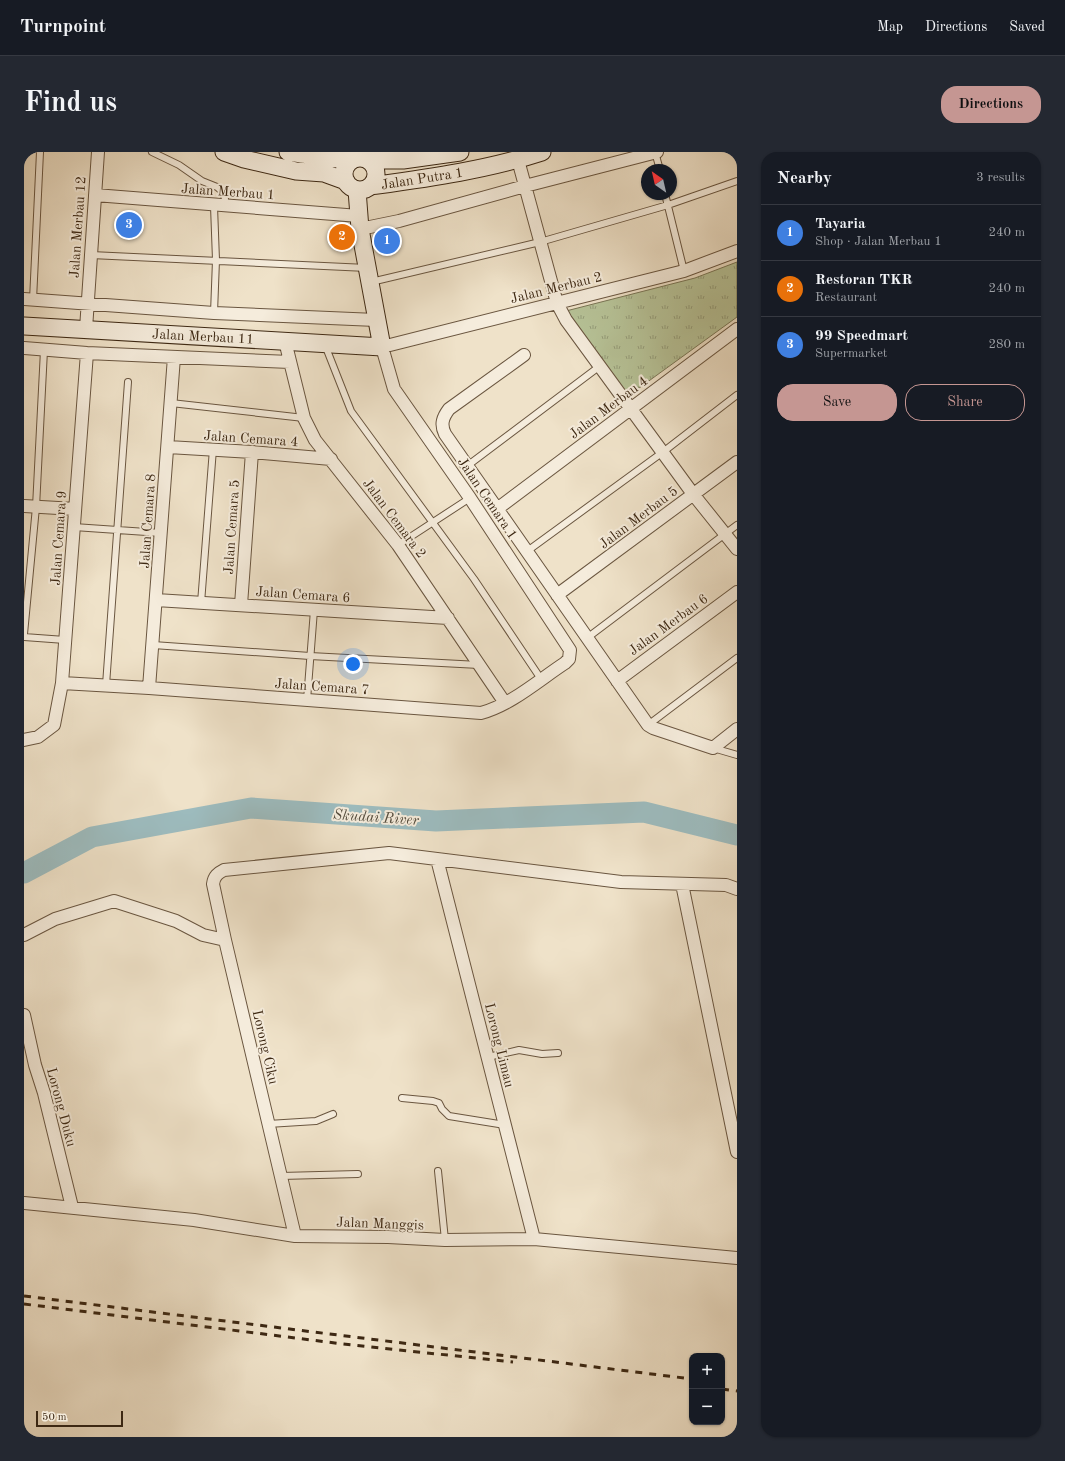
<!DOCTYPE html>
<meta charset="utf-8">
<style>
body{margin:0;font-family:"Old Standard TT",serif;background:#242831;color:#f1f3f6}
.controls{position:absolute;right:12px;bottom:12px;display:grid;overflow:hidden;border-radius:8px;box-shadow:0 1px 3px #0004}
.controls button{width:36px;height:36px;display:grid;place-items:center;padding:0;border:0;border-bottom:1px solid #363941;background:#171b24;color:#f1f3f6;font:20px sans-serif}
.compass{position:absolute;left:617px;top:12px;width:36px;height:36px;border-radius:50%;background:#171b24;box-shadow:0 1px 3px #0004;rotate:326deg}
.scale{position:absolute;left:12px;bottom:10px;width:87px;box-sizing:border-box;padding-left:4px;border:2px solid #3d2813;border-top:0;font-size:11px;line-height:14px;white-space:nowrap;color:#3d2813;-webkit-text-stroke:3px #f5ecdc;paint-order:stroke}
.you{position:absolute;left:329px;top:512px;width:14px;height:14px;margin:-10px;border:3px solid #fff;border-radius:50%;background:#1a73e8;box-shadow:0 0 0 6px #1a73e833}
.badge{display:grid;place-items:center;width:26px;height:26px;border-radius:50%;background:#c59692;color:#fff;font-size:13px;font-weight:700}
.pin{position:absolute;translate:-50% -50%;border:2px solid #fff;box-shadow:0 1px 4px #0006}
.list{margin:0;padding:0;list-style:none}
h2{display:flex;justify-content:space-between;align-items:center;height:52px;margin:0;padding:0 16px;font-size:17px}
h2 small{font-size:13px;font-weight:400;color:#9ea1a6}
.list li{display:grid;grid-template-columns:26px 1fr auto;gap:12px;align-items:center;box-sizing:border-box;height:56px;padding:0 16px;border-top:1px solid #363941}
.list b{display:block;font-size:15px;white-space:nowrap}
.list p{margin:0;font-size:13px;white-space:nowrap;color:#9ea1a6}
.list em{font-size:13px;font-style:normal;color:#9ea1a6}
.actions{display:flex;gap:8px;padding:12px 16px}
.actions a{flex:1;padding:9px 0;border:1px solid #c59692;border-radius:16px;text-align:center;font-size:14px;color:#c59692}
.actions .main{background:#c59692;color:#111}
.map{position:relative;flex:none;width:713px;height:1285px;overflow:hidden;border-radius:16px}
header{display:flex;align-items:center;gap:24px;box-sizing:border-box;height:56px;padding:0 20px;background:#171b24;border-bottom:1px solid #363941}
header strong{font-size:19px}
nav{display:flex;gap:22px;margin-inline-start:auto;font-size:14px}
.intro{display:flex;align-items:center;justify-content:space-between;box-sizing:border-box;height:96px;padding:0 24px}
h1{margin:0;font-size:28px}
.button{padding:10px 18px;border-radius:16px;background:#c59692;color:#111;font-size:14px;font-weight:700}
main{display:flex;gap:24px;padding:0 24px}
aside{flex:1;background:#171b24;border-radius:16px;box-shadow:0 1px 3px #0004}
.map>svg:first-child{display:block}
.park{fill:url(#park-tufts);stroke:#7a7656}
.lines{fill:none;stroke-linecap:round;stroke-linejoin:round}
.river{stroke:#9dbcbf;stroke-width:21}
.lane-casing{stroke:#6a5640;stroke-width:8}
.street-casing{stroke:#6a5640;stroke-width:14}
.secondary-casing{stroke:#3d2813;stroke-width:19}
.lane{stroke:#f5ecdc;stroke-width:6}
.street{stroke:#f5ecdc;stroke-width:12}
.secondary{stroke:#f5ecdc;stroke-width:17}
.rail{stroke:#3d2813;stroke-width:3;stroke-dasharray:7 7;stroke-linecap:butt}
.labels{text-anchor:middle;stroke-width:4;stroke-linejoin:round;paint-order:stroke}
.street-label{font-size:14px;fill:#3d2813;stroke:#f5ecdc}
.water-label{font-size:15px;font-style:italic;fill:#554d3e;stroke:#f5ecdc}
</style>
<header>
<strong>Turnpoint</strong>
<nav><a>Map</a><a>Directions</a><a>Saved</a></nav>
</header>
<div class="intro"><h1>Find us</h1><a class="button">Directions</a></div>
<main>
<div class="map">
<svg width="713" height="1285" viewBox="0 0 713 1285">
<defs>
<pattern id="park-tufts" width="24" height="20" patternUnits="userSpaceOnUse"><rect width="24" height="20" fill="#b7c398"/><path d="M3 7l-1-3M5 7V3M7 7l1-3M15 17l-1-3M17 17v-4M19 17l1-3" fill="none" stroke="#969e7b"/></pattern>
</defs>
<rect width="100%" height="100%" fill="#efe2c9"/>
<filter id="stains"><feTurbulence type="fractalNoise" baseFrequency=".005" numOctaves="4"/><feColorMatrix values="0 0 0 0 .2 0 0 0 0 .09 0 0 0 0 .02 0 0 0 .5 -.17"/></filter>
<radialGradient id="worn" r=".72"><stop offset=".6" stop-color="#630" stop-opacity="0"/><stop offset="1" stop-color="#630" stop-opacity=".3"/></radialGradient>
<!-- park -->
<path class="park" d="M713,110V165L611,239L604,240L598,237L542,159L671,126Z"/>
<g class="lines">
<!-- river -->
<path class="river" d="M0,721L68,685L227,656L412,669L620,660L713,683"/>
<defs>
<path id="lane" d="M128,0L155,13L178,29L193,35L199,40L201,47L200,54
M631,0L636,18
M641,42L660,119
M67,103L343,116
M347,130L516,90L644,53L713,29
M9,148L16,0
M190,161L192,108L190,54
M301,193L327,259L450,427L517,527
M147,251L280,266
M443,314L576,214
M50,375L137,381
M374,393L446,346
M502,400L639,300L713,243
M177,451L189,297
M0,482L12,355L20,198
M0,485L41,488
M563,486L713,373
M129,493L286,504L455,513
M82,533L104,230
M283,548L290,458
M624,573L713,506
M689,596L713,603
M464,905L495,898L518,902L534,901
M378,946L409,949L415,951L418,957L425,964L481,973
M244,972L292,969L309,962
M414,1019L421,1088
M257,1024L334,1022"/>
<path id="street" d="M494,8L533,151L542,168L669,342L713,397
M71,43L335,64
M336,77L375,69L501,34L633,0
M0,147L190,161L352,168
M62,177L74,0
M261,189L280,266L291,288L374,393L481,551
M0,196L63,201L266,210
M500,203L425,257C419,265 416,272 421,282L624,573L629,576L689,596L713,577
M144,295L228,300L307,307
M0,354L51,357
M473,357L713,177
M533,443L713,310
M132,448L424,466
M217,453L228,300
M593,529L713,440
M38,531L125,536L457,561C487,553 515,528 541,511L545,507L546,498L446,346L370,237L358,195L660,119L713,99
M125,536L150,205
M0,588L14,585L30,573L38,531L63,201
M413,707L510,1087
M658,732L713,1000
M0,783L31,767L90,749L152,769L179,783L201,788
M0,863L11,913L20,941L48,1055
M0,1051L170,1068L271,1084L364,1085L421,1088L510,1087L713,1106
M271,1084L201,788L189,732C190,724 194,721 200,718L365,701L597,730L702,733L713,737"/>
<path id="secondary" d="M200,0L220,7L272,19L300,21L322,29
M264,0L314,7H329
M320 22a16 16 0 1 1 32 0a16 16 0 1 1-32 0Z
M345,8H379L436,0
M347,34C404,26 463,18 518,0
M0,174L358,195L336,77L333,38"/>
</defs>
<!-- lane casing -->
<use href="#lane" class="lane-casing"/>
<!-- street casing -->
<use href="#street" class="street-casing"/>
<!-- secondary casing -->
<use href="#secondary" class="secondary-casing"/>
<!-- lane -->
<use href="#lane" class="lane"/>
<!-- street -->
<use href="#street" class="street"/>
<!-- secondary -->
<use href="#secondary" class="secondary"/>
<!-- rail -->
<path class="rail" d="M0,1144L668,1227
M0,1152L319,1192L489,1210
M698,1237L713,1239"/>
</g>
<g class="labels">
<!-- street labels -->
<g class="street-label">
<text transform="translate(398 26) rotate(-9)" y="5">Jalan Putra 1</text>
<text transform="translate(204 39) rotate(4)" y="5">Jalan Merbau 1</text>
<text transform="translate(53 75) rotate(-86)" y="5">Jalan Merbau 12</text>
<text transform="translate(532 135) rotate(-14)" y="5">Jalan Merbau 2</text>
<text transform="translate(179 184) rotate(3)" y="5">Jalan Merbau 11</text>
<text transform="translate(584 255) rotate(-37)" y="5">Jalan Merbau 4</text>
<text transform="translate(227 286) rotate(4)" y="5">Jalan Cemara 4</text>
<text transform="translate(464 346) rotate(56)" y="5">Jalan Cemara 1</text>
<text transform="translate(614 365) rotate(-37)" y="5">Jalan Merbau 5</text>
<text transform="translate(371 366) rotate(53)" y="5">Jalan Cemara 2</text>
<text transform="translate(123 369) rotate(-86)" y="5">Jalan Cemara 8</text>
<text transform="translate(207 375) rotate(-86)" y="5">Jalan Cemara 5</text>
<text transform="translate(34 386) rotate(-86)" y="5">Jalan Cemara 9</text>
<text transform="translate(279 442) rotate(4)" y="5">Jalan Cemara 6</text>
<text transform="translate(644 472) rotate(-36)" y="5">Jalan Merbau 6</text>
<text transform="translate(298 534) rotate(4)" y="5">Jalan Cemara 7</text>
<text transform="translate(476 893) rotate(76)" y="5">Lorong Limau</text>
<text transform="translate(242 895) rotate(77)" y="5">Lorong Ciku</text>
<text transform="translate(38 955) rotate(75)" y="5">Lorong Duku</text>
<text transform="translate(356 1071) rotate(2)" y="5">Jalan Manggis</text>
</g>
<!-- water labels -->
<g class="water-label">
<text transform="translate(352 665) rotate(4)" y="5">Skudai River</text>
</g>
</g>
<rect width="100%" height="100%" filter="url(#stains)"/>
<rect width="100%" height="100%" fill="url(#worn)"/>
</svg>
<div class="controls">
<button>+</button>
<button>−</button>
</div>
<svg class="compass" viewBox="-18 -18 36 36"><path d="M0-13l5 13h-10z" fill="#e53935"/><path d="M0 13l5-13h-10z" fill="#9ea1a6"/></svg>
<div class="scale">50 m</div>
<div class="you"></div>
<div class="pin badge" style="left:363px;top:89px;background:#3f7fe0">1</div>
<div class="pin badge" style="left:318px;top:85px;background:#e8710a">2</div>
<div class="pin badge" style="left:105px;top:73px;background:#3f7fe0">3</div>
</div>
<aside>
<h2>Nearby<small>3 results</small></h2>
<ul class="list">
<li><span class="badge" style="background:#3f7fe0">1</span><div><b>Tayaria</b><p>Shop · Jalan Merbau 1</p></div><em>240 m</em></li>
<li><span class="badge" style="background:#e8710a">2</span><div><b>Restoran TKR</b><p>Restaurant</p></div><em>240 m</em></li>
<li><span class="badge" style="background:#3f7fe0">3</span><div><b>99 Speedmart</b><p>Supermarket</p></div><em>280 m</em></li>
</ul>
<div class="actions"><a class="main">Save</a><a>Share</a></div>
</aside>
</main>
